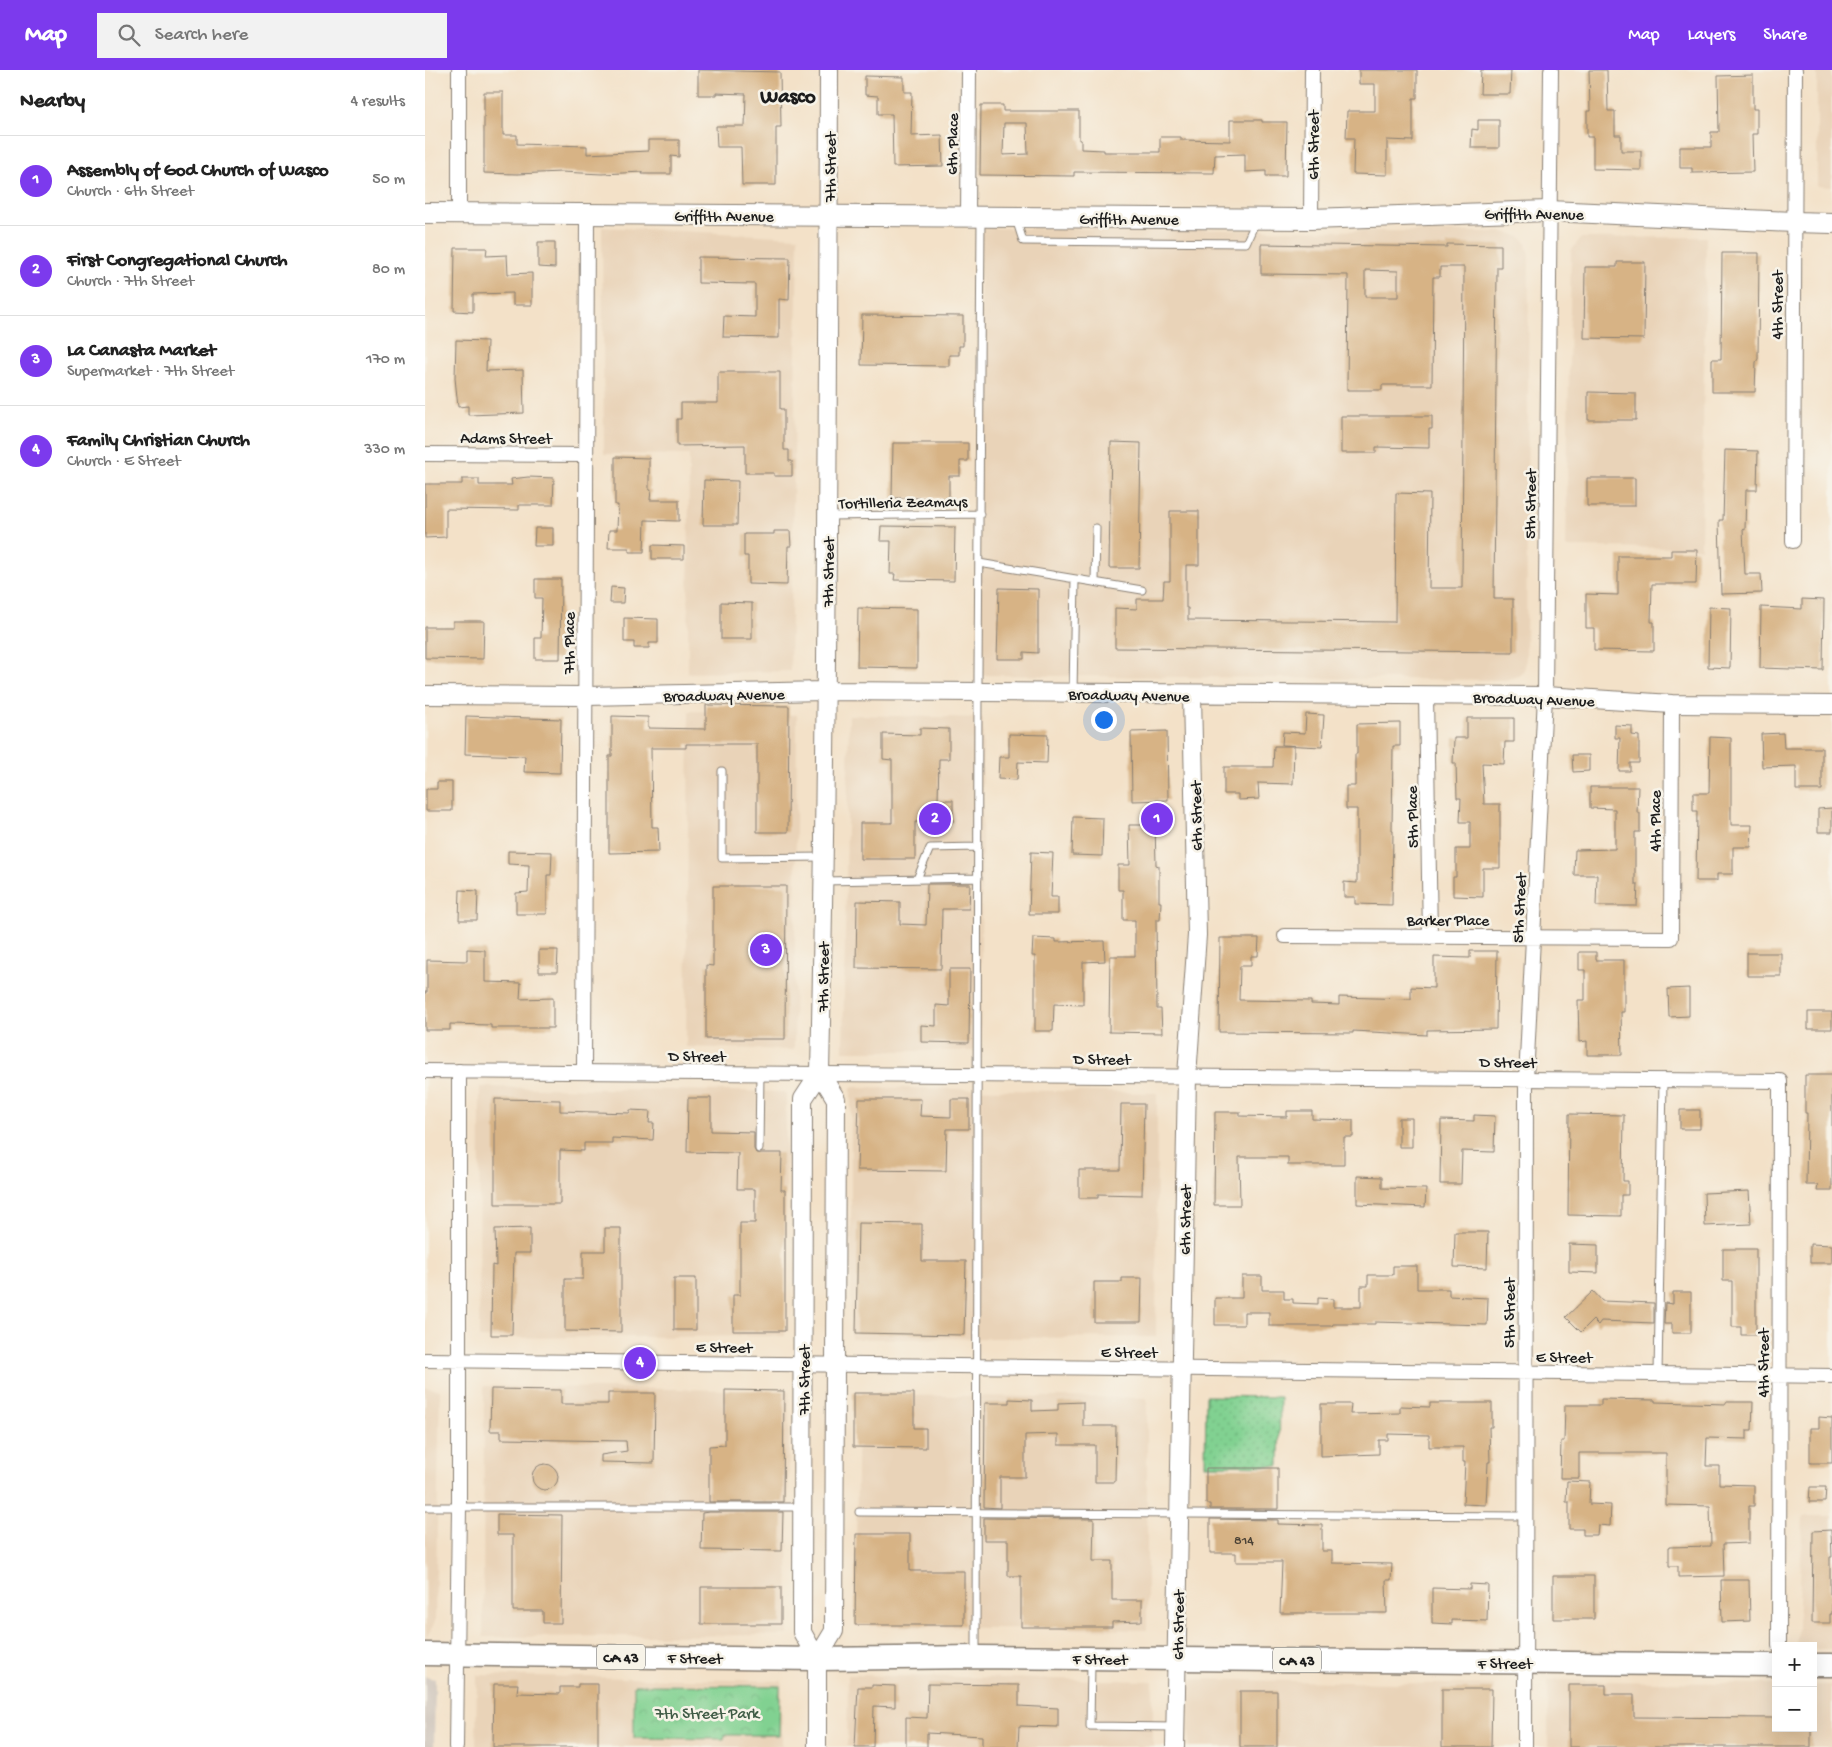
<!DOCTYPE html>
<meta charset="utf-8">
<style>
body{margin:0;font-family:"Gochi Hand",sans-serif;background:#f2f2f2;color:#222}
.controls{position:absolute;right:15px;bottom:15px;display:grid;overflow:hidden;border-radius:0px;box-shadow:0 5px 20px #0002}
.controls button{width:45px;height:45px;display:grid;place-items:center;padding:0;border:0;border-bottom:1px solid #e0e0e0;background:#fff;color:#222;font:25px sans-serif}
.you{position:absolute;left:678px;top:649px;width:18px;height:18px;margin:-12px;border:4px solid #fff;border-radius:50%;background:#1a73e8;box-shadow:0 0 0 8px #1a73e833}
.badge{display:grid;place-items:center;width:32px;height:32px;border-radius:50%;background:#7c3aed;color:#fff;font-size:16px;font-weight:700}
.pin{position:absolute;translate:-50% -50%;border:2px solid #fff;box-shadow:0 1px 5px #0006}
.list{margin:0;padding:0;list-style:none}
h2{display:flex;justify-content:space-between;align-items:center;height:65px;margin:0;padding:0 20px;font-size:21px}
h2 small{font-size:16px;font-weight:400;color:#767676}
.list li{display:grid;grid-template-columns:32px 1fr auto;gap:15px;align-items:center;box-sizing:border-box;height:90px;padding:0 20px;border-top:1px solid #e0e0e0}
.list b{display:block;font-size:19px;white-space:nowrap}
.list p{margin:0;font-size:16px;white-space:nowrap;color:#767676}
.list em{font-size:16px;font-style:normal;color:#767676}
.icon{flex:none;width:28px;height:28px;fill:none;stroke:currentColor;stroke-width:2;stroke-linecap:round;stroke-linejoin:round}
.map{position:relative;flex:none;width:1407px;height:1677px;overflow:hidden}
header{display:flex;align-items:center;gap:30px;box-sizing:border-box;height:70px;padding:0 25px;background:#7c3aed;color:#fff}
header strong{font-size:24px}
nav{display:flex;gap:28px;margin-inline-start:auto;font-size:18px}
.search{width:350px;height:45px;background:#f2f2f2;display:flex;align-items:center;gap:12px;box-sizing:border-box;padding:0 18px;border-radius:0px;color:#767676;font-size:19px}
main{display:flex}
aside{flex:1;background:#fff}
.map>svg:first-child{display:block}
.built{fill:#e9d3b8}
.industrial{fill:#ccc2b9}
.grass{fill:url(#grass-dots);stroke:#4e7656}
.park{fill:url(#park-crowns);stroke:#4e7656}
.building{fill:#d7b385;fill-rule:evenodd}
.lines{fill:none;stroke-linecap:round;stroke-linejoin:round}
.service-casing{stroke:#887e72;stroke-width:9}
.minor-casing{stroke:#887e72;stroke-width:16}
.tertiary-casing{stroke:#887e72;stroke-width:20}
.secondary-casing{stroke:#887e72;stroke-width:22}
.primary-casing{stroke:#887e72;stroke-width:25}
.service{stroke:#fff;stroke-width:7}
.minor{stroke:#fff;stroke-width:14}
.tertiary{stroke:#fff;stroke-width:18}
.secondary{stroke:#fff;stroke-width:20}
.primary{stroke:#fff;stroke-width:22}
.labels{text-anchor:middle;stroke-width:5;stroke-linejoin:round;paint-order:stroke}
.number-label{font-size:14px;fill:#4b4236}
.shield{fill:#f7f3e8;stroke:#5e5c59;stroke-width:1}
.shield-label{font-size:15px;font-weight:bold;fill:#1c1c1c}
.street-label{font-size:16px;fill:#1c1c1c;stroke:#f7f3e8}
.park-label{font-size:16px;fill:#3f5b45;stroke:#f7f3e8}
.district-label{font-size:21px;font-weight:bold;fill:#1c1c1c;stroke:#f7f3e8}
</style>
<header>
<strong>Map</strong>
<div class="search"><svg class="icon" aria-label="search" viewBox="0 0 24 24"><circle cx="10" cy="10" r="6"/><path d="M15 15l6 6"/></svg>Search here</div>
<nav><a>Map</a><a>Layers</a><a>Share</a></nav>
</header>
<main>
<aside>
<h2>Nearby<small>4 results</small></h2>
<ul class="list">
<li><span class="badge">1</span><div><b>Assembly of God Church of Wasco</b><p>Church · 6th Street</p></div><em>50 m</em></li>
<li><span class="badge">2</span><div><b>First Congregational Church</b><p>Church · 7th Street</p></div><em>80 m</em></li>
<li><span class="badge">3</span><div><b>La Canasta Market</b><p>Supermarket · 7th Street</p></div><em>170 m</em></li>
<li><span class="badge">4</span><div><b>Family Christian Church</b><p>Church · E Street</p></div><em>330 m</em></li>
</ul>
</aside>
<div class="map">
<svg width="1407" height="1677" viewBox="0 0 1407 1677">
<defs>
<pattern id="grass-dots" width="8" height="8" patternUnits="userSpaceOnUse" patternTransform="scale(1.25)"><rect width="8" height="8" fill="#81d191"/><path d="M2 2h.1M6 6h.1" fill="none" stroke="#6fb37c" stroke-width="1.8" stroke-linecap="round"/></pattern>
<pattern id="park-crowns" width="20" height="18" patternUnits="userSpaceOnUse" patternTransform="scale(1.25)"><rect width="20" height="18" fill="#81d191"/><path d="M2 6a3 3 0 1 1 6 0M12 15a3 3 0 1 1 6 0" fill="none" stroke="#6fb37c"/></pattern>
</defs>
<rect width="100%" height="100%" fill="#f7f3e8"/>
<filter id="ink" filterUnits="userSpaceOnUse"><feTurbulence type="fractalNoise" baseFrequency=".02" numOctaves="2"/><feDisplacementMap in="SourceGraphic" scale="10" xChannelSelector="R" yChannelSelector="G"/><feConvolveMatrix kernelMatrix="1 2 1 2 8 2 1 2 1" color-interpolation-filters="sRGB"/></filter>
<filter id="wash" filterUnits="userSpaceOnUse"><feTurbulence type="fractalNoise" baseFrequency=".0096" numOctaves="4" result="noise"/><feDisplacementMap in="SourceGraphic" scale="20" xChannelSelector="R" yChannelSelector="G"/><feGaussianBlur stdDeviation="1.12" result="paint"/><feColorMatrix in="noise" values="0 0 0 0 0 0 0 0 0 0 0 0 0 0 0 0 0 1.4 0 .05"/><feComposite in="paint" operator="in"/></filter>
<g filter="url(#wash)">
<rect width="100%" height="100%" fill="#f3e1c8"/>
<!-- built -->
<path class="built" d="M1392,0H1407V117L1392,116Z
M177,157L373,167L365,601L263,603L264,385L179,384Z
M556,158L1077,162L1088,164L1097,168L1101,173L1104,185L1101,585L1100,597L1098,601L1091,607L1080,610L553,605Z
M1281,167L1276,478L1141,477L1146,181L1156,168Z
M264,641L372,645L369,980L261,977Z
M424,645L558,648L555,981H418Z
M55,1017L361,1022L360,1266L54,1268Z
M426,1017L732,1023L731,1267L426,1269Z
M59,1316L364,1321L363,1565L58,1567Z
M0,1317L15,1320L10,1552L1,1568Z
M433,1325L722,1328V1560L430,1556Z
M1378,1446H1407V1579H1388V1576H1372Z
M52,1605L357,1611V1677H51Z
M423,1605L728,1611V1677H422Z
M764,1609L1069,1615V1677H764Z
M1123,1610L1351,1614V1658H1388V1615H1407V1677H1123Z"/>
<!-- industrial -->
<path class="industrial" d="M0,1607L10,1609L9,1677H0Z"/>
<!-- grass -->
<path class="grass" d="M781,1326L855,1327L854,1396L780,1395Z"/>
<!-- park -->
<path class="park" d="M209,1615L355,1616L354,1665H300L299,1669L209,1668Z"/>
<g id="blocks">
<!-- building -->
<path class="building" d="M273,0L355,2L356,57H351V115H317L316,77H292L291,56H320L321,24L291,23V25H273Z
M934,0H992V28H988V71L962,70V105L928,104L929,68H921L922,41H950V14H934Z
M1056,0H1086L1085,24H1055Z
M1164,0H1182L1183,41H1190V65H1196V81H1216V100L1168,99V67H1162V41H1165Z
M1328,5V39H1332V64H1327L1328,102L1267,103V98H1255V77H1286V62H1294L1293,6Z
M440,6L479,7V22H487L486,66L517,65L518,96L468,97L467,44H453V26L440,25Z
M59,22H78V65H92V74L162,76V84L223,81V70H254V87L246,86V104H217L218,102L177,104L136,102L92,104L59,103Z
M556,35H578V41H654V70H656V79L679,80V82H735V67H756V70L805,71V50H837V52H862L861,106H841V101L820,102V84L790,85L789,103L649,102V106L555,105ZM579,53H602L603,84L578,85Z
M1053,50H1074V78H1046L1047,59L1053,60Z
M113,172H130V198L113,197Z
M836,174L1022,177V174L1076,175V197H1072L1069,529H1088V582L690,578V538L712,539V529H738L739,511H745V441H774V495H761V538H763V550L970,552L971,423L1005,424L1004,518H1037L1039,197H1015V207H1008L1007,315H957V320H922L923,205L836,204ZM940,200L973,201V227H940Z
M30,178H62L61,186L82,185L83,204L107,203V235H88V223L48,224V242L29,241Z
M1297,183H1334L1333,289L1331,292L1330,322H1287V289H1296Z
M273,187L365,188L364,230L354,229V268L298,267L299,246L330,247V214L273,213Z
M1192,192H1220L1219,269L1159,268L1160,197H1192Z
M437,245L538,246V276H534V285H524V296L436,295Z
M31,270L62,271L61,301L98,300L99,343L43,345V336L33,337L30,308Z
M293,302H355V339H359V380H364V391H367V406H349V403H320V375L252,376V349H256V333H293Z
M1163,322L1211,323V350H1163Z
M916,346H1007V359H1004V378L951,377V383H916Z
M686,372L716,373L714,498H684Z
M468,373H543V391H535V406H524V428H467Z
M1300,380L1333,381L1332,420H1321L1320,460L1318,459L1320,504H1336L1337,523L1296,524L1294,450H1298Z
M190,387L224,388V420H226L225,430H254V451L220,450L219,482H204V478H183L184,460H192L193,435H190Z
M103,407L129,408L128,435H94V440L21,439V467L0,468V414H37V409H54V415H87L86,409Z
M1162,408H1210V436H1162Z
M279,410L313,411L312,455H278Z
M456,456L530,457L529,511L469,510L470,504H465L466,471H455Z
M110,458H128V476H109Z
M349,461H365L366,476H363L362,515L323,514V486H319V464H349Z
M227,475L259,476V489H227Z
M1246,480H1272L1271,514H1227L1226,552H1229V581L1169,580V558H1161V524L1193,525V486H1246Z
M110,509H136L135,589H110V568H116L117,528H110Z
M186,517L199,518L198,533H185Z
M574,518L613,519V583L599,582V589H572Z
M1377,529L1399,530L1398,600L1335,598L1336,537L1377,539Z
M296,532L327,533V569H296Z
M1284,537L1306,538L1305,598L1283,597Z
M433,538L492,539V598L432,597Z
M199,548L233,549V573H224V578H209V572H199Z
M28,551H59L58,589L0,588V557H28Z
M281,635L364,636L363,762H332V674H261V678H226L227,757H233L234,782L184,783V686H187V646L223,647V658L281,659Z
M881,644L899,645L897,677L857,675L858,662L880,663Z
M41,646L136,649L135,703L99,702L100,686L40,684Z
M1042,648H1089V672H1080L1079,694L1057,693L1059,734H1075V798H1058V827L1028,826V807H1031V779H1045V752H1035L1036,728H1032L1031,693H1028L1029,668H1042Z
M975,653V676H968L967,760H968L967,835L930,834V827H919V812L932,813V739H921V716H930V684H932V654Z
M1190,655L1207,656V665L1214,666V693H1205V701H1194L1195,668H1190Z
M495,658L524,659V689H514L513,730H528V752H490V789H435V753H467V690L458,689V664L495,665Z
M742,661L743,730L707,731L706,662Z
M1358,663L1359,678H1397V720H1371V696L1337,697L1336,664Z
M584,664L623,665L622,693L593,692L592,710L573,709L574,687H584Z
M1285,667L1306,668V755H1327L1326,777H1308V804H1292V811H1271L1272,741H1268V723H1284Z
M849,676H869L868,714L833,713L834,729L813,730V724H799V697H848Z
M1147,685H1164V701L1148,702Z
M12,712H27V741H1V719H12Z
M1165,717H1213L1212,743H1215V762H1210V814H1213L1212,836H1171L1172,805H1149L1150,780L1190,779V739L1165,738Z
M1407,738V762H1393V739Z
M648,747L678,748L677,786L647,785Z
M704,755H730L731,795L734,796V832H736L735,850H731L732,939H736L737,963L684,962L685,886H710V850H698V820H693V795H705Z
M83,781L127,782L126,805H122V844H91V823L103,822L104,795L83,794Z
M606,782L628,783L626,827H633V844H604Z
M502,814H545L544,839H517L516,899L431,898L432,831L475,832V854L501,855Z
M288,816H361L360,969H281V895L288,896Z
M35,820L53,821L52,850H34Z
M608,868L631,869V872L679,871L680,891L658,892V935L629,934L628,961H610V886H607Z
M795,868H834L833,886H826V896H815L814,930L886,931V934L914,935V927L986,929V917L1009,918V887L1045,888V881H1072L1071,959L1002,960V965L928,961V963L794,962Z
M42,879L60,880V912L96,913L95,929L128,928V958H66V955L25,954V960H0V922H2V890L42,891Z
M114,880H133L132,902H114Z
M1154,882H1171V890H1199V942H1196L1197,985H1162V971L1154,972L1153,930H1160V900H1154Z
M1322,883H1356V906H1322Z
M524,899H545L544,973L496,972V955L511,956V935L524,936Z
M1264,918V946L1244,947L1243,919Z
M1383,942H1407V959H1383Z
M1380,1005H1407V1121H1392L1393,1115H1381L1382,1043H1380Z
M263,1028H286V1061L329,1062V1079L331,1083H357L356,1120H360V1261H308V1225H315V1153H330V1119H312L313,1083L262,1082Z
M70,1029L135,1030V1041L205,1043V1040L225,1041L224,1053H229L228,1070L187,1068V1073H159V1081L135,1080V1134H70Z
M434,1029H496L495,1046L526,1047V1029H544V1059H522L521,1101L432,1100Z
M696,1034H719L717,1125L673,1124V1128H654V1100H695Z
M1255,1040H1275V1059H1255Z
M862,1041H887V1049L928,1050V1067H919V1095H863V1087H814L815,1135H789L790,1042H815V1046L862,1047Z
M1144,1044L1199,1045L1198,1111H1203V1125H1196V1146L1143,1145Z
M1049,1045L1070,1046L1069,1082L1037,1081L1036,1114H1015L1016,1050L1049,1051Z
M974,1048H987V1077H974Z
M932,1106L957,1107V1118L1001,1119L1000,1137L932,1134Z
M1324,1121L1326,1154L1280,1156L1279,1123Z
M433,1153L497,1154V1191H541L539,1265L431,1263Z
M105,1158V1183H89L87,1265H66L67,1195L71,1196L70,1159Z
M180,1158H196V1262L140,1261V1209H158V1181H180Z
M1030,1162H1063L1062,1198L1029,1197Z
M1144,1174L1173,1175V1203L1144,1202Z
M1385,1174L1407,1175V1193H1385Z
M1298,1179H1331V1265H1316V1257H1307V1211H1298Z
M968,1196H992V1219H1024V1226L1063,1228L1062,1255L950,1252V1254H908L907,1256H844V1242H819V1255H790V1228H817V1206H837V1220H859V1229H868V1233L893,1234V1228L908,1229V1237H936V1216H943V1205H968Z
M249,1208H271V1260H249Z
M697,1208H717L716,1252H669V1212H697Z
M1168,1221L1177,1231L1229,1233V1253L1176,1251L1173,1255L1168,1250L1156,1262L1141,1247Z
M1248,1222H1266V1263H1247V1254H1239L1240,1233L1248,1234Z
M66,1319L136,1320V1334H183V1323H230L229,1393L176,1392V1385L202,1381L201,1371L76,1369V1361H65Z
M300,1320L359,1321L358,1432H284V1376L300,1375Z
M428,1323H489V1358H501V1378L428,1377Z
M584,1329L607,1330V1341L633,1340V1333L658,1332V1356H691L690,1412H670V1375H633V1364L600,1365V1407H575V1438L559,1437L560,1333H584Z
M1176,1329L1230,1330V1332L1301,1334V1332H1328L1327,1360H1322V1369L1282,1368L1281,1396H1294V1414L1329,1415V1436H1324V1473L1298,1474L1299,1506L1253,1507V1496H1244V1477L1286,1476L1285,1436L1241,1435V1383H1154V1408H1135L1136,1371H1139L1140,1335H1176Z
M1005,1333H1067V1357H1064L1065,1392H1063L1061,1435L1038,1434L1040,1392H1038V1377H1004V1365L963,1364V1370H954V1384L896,1386V1334H926L925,1344L975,1343V1336L1005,1337Z
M1394,1347L1407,1348V1393H1385V1358H1394Z
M107 1407a13 13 0 1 1 26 0a13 13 0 1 1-26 0Z
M781,1398H853V1439H785V1434H781Z
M1142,1411L1165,1412L1164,1434L1186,1435L1185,1456L1173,1455L1172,1465H1158V1459H1144V1432H1141Z
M1385,1417H1401L1400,1432H1384Z
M284,1442H358L357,1481L276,1480L277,1443Z
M72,1444L137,1445L136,1553H118V1541H88V1465H72Z
M559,1448L669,1449L668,1491H687V1530H717V1551L687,1552V1557H596V1506H583V1470H559Z
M785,1449L853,1450V1454L897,1455V1481H907V1493L967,1494L966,1510H961L962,1543H855L857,1492H811V1483H785Z
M1406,1460L1407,1487H1405V1524H1407V1544H1405V1553H1387L1388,1461Z
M431,1464H485V1501H539V1555H430Z
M1128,1506H1169V1549H1128Z
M1296,1510H1324L1325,1551L1297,1552Z
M1045,1514L1063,1515L1062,1551L1027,1550V1554L1007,1553V1518L1045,1519Z
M276,1517H356V1554H276Z
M69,1614H93L92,1623L135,1624V1617H153V1614H173V1677H68Z
M503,1614L594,1615V1636L633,1638V1657L594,1656L593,1677H557V1666L502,1663V1677H481V1647L502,1648Z
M447,1615L470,1616V1637L449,1636L448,1677H430L433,1617H447Z
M1144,1615H1181V1624H1209V1647L1351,1648V1658H1386V1677H1144Z
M1017,1619H1067L1066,1677H1017Z
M815,1621H852V1677H815Z"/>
</g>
</g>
<g filter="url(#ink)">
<use href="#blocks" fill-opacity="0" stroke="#887e72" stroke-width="1"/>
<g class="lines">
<defs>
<path id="service" d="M591,149L598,171L821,173L831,151
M403,446L555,444
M554,493L717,520
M670,512L671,458
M648,623L650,509
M297,701V788L399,787
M492,809L505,778L553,777
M399,811L553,808
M334,1079L335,1002
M1233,1305L1238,1010
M0,1437H377
M434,1442L1100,1446
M551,1584L553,605L556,148
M666,1592L665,1656L750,1657"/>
<path id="minor" d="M34,143V0
M543,147L544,0
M886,149L887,0
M0,384L161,385
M1368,471L1370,0
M1001,626L1005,867
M860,866L1246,868L1247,634
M0,1001L1355,1011L1354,1576
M159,1002L162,144
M0,1290L1407,1306
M31,1677L34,1437V1001
M1100,1677L1101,1009L1120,626L1126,0"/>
<path id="tertiary" d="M0,625L161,626L399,621L553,622L1120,626L1247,634L1407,635
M392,1589L377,1562L378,1029L395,1003
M392,1677V1589L409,1561L411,1029L395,1003C402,669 403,334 404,0
M750,1677L762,1006L772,865L767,624"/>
<path id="secondary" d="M0,143L886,149L1124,141L1369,152L1407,153"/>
<path id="primary" d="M0,1584L392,1589L551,1587L1351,1595
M1388,1595H1407"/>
</defs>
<!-- service casing -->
<use href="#service" class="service-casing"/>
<!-- minor casing -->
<use href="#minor" class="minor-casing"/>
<!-- tertiary casing -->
<use href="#tertiary" class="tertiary-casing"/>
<!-- secondary casing -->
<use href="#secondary" class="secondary-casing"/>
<!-- primary casing -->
<use href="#primary" class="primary-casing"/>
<!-- service -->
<use href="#service" class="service"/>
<!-- minor -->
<use href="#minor" class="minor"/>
<!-- tertiary -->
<use href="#tertiary" class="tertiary"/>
<!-- secondary -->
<use href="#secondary" class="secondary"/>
<!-- primary -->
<use href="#primary" class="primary"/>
</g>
</g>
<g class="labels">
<!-- number labels -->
<g class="number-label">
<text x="819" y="1474">814</text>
</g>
<!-- shield labels -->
<g class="shield">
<rect x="172" y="1574.5" width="48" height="25" rx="4"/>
<rect x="848" y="1577.5" width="48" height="25" rx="4"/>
</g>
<g class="shield-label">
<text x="196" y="1592">CA 43</text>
<text x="872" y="1595">CA 43</text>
</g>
<!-- street labels -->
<g class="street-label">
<text transform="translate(526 74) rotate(-89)" y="6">6th Place</text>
<text transform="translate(887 75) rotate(-90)" y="6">6th Street</text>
<text transform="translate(404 97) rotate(-90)" y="6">7th Street</text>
<text x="1109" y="149">Griffith Avenue</text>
<text x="299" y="151">Griffith Avenue</text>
<text x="704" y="154">Griffith Avenue</text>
<text transform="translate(1351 235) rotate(-90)" y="6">4th Street</text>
<text x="81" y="373">Adams Street</text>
<text transform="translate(478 431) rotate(-1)" y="6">Tortilleria Zeamays</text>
<text transform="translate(1104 434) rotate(-89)" y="6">5th Street</text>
<text transform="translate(402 502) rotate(-89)" y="6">7th Street</text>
<text transform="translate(143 573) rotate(-90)" y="6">7th Place</text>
<text transform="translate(299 624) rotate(-1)" y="6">Broadway Avenue</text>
<text transform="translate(704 624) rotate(1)" y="6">Broadway Avenue</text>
<text transform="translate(1109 628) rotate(2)" y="6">Broadway Avenue</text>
<text transform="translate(770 746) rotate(-91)" y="6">6th Street</text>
<text transform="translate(986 747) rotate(-91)" y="6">5th Place</text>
<text transform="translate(1229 751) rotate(-90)" y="6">4th Place</text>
<text transform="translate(1093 838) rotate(-87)" y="6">5th Street</text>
<text x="1023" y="855">Barker Place</text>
<text transform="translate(397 907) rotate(-89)" y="6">7th Street</text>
<text x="272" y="991">D Street</text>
<text x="677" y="994">D Street</text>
<text transform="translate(1083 991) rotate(1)" y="6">D Street</text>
<text transform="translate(759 1150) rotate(-89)" y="6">6th Street</text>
<text transform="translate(1083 1243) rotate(-90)" y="6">5th Street</text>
<text transform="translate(299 1276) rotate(1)" y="6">E Street</text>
<text x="704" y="1287">E Street</text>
<text x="1139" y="1292">E Street</text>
<text transform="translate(1337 1293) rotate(-90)" y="6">4th Street</text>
<text transform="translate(378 1310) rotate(-90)" y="6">7th Street</text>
<text transform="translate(752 1555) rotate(-89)" y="6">6th Street</text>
<text transform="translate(270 1587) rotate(1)" y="6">F Street</text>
<text transform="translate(675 1588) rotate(1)" y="6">F Street</text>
<text x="1080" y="1598">F Street</text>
</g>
<!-- park labels -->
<g class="park-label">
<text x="282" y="1648">7th Street Park</text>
</g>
<!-- district labels -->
<g class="district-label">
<text x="363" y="32">Wasco</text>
</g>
</g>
</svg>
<div class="controls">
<button>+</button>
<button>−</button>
</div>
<div class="you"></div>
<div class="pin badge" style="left:732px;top:749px">1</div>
<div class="pin badge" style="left:510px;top:749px">2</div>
<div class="pin badge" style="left:341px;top:880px">3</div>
<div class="pin badge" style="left:215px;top:1293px">4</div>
</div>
</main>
